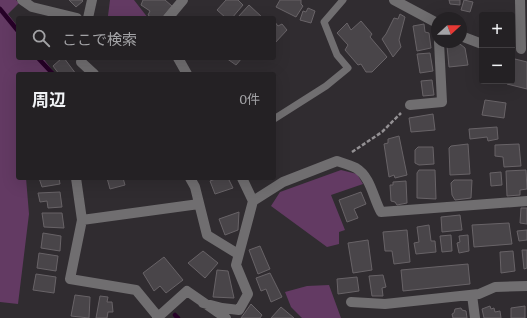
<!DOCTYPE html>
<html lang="ja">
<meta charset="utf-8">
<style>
body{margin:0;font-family:Literata,"Noto Sans JP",serif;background:#302e31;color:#f1f3f6}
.controls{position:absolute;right:12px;top:12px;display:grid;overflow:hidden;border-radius:4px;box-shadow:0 4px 16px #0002}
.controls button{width:36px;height:36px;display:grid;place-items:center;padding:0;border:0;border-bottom:1px solid #413e41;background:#242124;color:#f1f3f6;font:20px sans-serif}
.compass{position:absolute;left:431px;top:12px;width:36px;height:36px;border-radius:50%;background:#242124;box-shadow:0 4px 16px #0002;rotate:69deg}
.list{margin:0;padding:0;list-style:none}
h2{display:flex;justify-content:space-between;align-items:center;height:52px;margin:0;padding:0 16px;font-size:17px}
h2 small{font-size:13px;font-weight:400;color:#a3a3a6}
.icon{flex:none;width:22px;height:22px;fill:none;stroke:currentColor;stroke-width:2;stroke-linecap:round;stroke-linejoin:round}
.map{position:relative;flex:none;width:527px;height:318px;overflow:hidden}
.search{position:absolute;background:#242124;box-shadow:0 4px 16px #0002;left:16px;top:16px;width:260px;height:44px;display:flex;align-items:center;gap:10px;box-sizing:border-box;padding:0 14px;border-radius:4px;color:#a3a3a6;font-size:15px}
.panel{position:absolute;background:#242124;box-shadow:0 4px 16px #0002;left:16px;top:72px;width:260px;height:108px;border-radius:4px}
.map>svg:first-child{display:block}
.green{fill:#633a63}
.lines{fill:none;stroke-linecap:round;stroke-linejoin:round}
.stream{stroke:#260127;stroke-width:4.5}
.building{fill:#494549;stroke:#686367}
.path{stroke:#939093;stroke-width:2.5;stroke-dasharray:4 2;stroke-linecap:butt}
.lane{stroke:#706e70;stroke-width:7}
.street{stroke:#706e70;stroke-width:10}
</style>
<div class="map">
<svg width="527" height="318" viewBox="0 0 527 318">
<rect width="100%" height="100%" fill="#302c30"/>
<!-- green -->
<path class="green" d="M0,0H16L19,3L8,14L18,27V58H43L55,74H18V178H26L29,214L18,304L0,302Z
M110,0H134L148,18H115L108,16Z
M341,170L357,174L363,184L331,195L345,230L339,232V244L327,247L271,206L280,192Z
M329,285L341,318H302L291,307L285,292L307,286Z"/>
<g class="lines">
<!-- stream -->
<path class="stream" d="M0,9L18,31
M38,58L53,74
M175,315L178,318"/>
</g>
<!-- building -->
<path class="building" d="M69,0H82L83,1L76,7Z
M143,0H165L172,6L162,18H152L148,15L150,11L141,5Z
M226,0H238L243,5L232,18H226L217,10Z
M280,0H301V4L303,6L296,17L276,7Z
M449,0H460V5L450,4Z
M464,0L473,2L470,12L461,10Z
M249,5L263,18L238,17Z
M308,8L315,11L311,23L300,20L303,11L306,12Z
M400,14L405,17L399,40L401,47L393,57L382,39L386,34L394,18L398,19Z
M274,21L278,26L282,24L287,30L274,44Z
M361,21L372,34L370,37L387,57L372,72H366L361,64L358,65L345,50L348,45L337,33L347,23L351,30Z
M424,24L425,32L429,33L431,48L417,51L413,26Z
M460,44L465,48L468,65L449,67L447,46Z
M430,53L433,71L420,73L417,54Z
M62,58H64L76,74H59L53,66Z
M226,58H242L236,65Z
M515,59L527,62V89L507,84L508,81H512V68Z
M432,80L434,95L423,96L421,81Z
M485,100L506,103L504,118L482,115Z
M433,114L435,130L411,132L409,118Z
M497,127L498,139L488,141L487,137L470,139L469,129Z
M399,136L407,175L395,178L394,175L389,177L384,144L388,143V139Z
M468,144L470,174L450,175L449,148L451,146Z
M519,144L521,166L504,167L503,157L495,156V145Z
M418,147H433L434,164L419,165L415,163V150Z
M419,170H435L436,199L417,198V173Z
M526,170L527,189L520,190V195L507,196L506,171Z
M501,172L502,185L491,186L490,173Z
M39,178H59L60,184L42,187Z
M107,178H123L125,185L110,189Z
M218,178H228L233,188L215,194L210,181Z
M454,180H472L471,198L455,200L452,195L451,183Z
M406,181L407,203L397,205L395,202L391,201L390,185H393V182Z
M60,192L62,207L48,208L47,201L40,202L38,193Z
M361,192L366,204L354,209L358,218L347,222L339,200Z
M521,208H527V224L520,223Z
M239,212L238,230L225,235L219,219Z
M42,213H62L64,228L44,227Z
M460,215L462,230L442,232L441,217Z
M509,223L512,244L474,247L472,225Z
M429,225L431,241H435L436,252L416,254L414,243L419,242L417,227Z
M407,230L410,262L394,264L392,251H385L383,232Z
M527,230V240L519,241L517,231Z
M43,233L61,236L60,251L41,248Z
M451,235L452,251L442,252L440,236Z
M468,235L469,251L459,253L457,243L460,242L459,236Z
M368,240L372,270L353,273L348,243Z
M260,246L270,269L258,274L249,250Z
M522,250H527V268L524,269Z
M203,251L218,263L205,278L188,263Z
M513,251L515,271L501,273L500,252Z
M39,253L58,256L56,271L37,268Z
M164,257L183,280L166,293L160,286L154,291L143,273Z
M468,264L470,284L403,291L401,270Z
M217,270L228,271L234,298L213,297Z
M270,273L282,297L271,302L266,289L261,291L256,278Z
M36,274L56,277L54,293L33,290Z
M383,275L386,287L382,288L383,296H372L369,276Z
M357,277L359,291L338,294L337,279Z
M75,295L90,297L89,318L71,316Z
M100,296L108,297L107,302H112L113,312H108L107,318H96Z
M251,304L262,315L260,318H241Z
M490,306L491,309L494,308L495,312L500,311L501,318H484L482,309Z
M525,306V318H511V308Z
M281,307L294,318H271Z
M461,308L462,310L466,311L467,318H453L452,314L454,313L455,309Z"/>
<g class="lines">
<!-- path -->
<path class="path" d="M352,152L382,132L401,113"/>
<!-- lane -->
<path class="lane" d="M274,119L326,86L348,68L337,55L324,22L343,0"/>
<!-- street -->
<path class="street" d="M22,0L32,7L77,18
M394,0L437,23
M520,0L521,49
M88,18L92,0
M168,18L183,0
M461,36L482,44
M178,58L187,74
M81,62L94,74
M410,105L442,102L439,42
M76,178L82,220L70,279L136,290L159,318
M190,178L195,187L207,235L238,254
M242,178L253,201L283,182L337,161C343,163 350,165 356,168C371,177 373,198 381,212L527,201
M82,220L199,204
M472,295L475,318
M351,302L385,304L479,294L495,287L527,286
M203,303L222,308L239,310L248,294L236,265L253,201
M157,318L187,291L226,318"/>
</g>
</svg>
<div class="controls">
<button>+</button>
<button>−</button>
</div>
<svg class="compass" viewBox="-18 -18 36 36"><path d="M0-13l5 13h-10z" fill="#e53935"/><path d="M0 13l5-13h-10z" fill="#a3a3a6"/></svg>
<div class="search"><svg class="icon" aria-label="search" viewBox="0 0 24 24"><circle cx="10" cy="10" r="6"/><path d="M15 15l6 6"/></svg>ここで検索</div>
<section class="panel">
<h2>周辺<small>0件</small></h2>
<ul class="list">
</ul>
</section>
</div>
